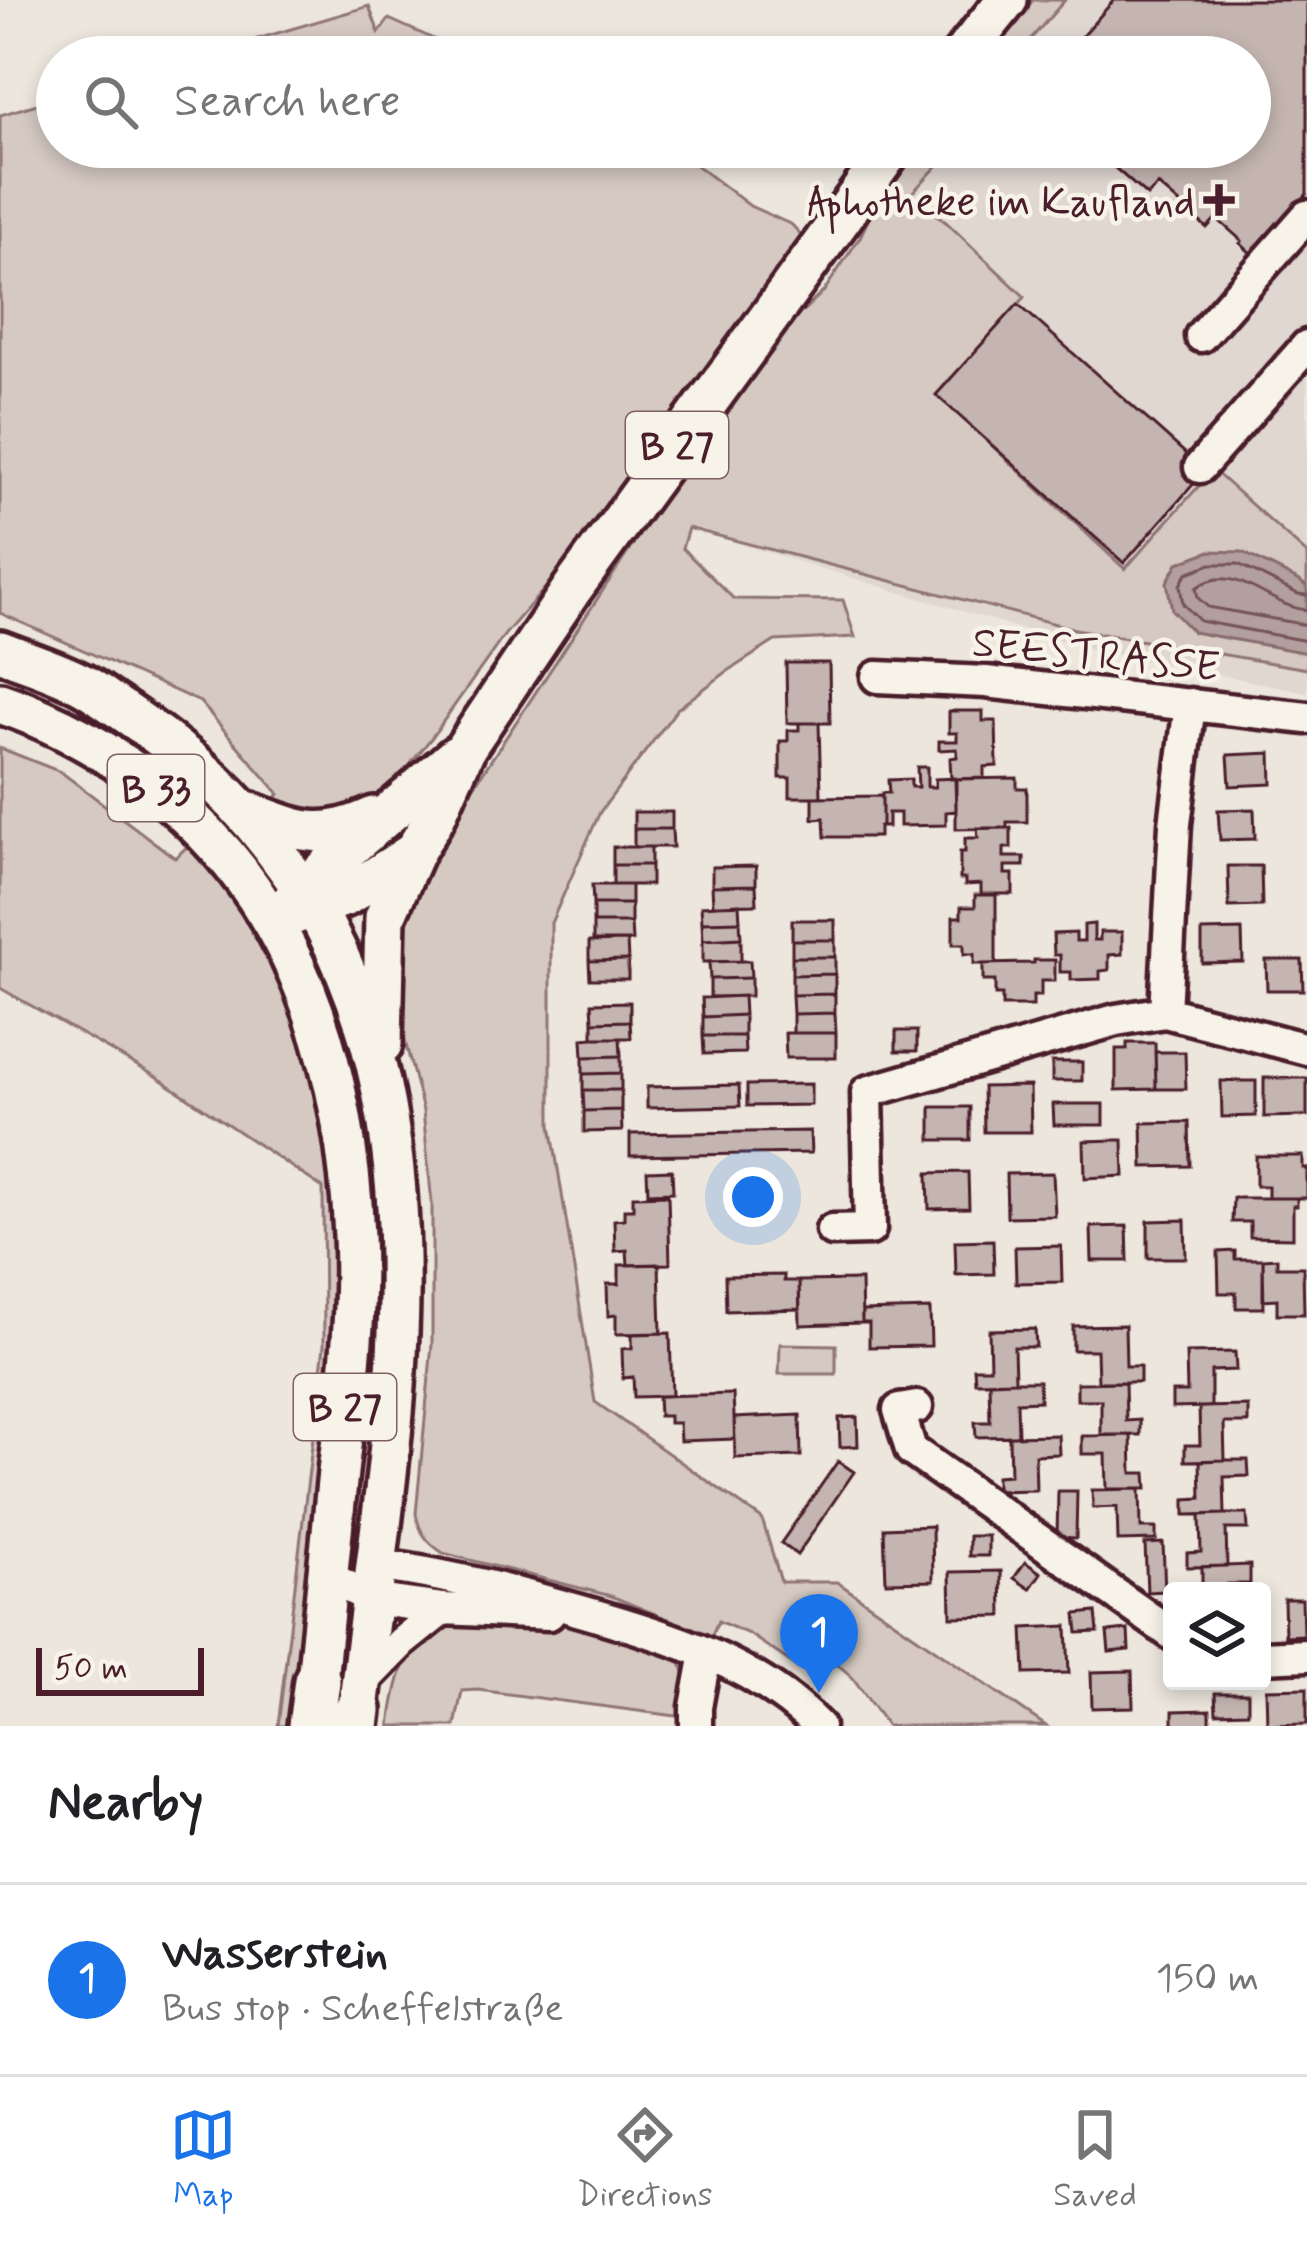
<!DOCTYPE html>
<meta charset="utf-8">
<style>
body{margin:0;font-family:Mynerve,sans-serif;background:#f6f6f6;color:#202124}
.controls{position:absolute;right:36px;bottom:36px;display:grid;overflow:hidden;border-radius:12px;box-shadow:0 6px 18px #0003}
.controls button{width:108px;height:108px;display:grid;place-items:center;padding:0;border:0;border-bottom:3px solid #e0e0e0;background:#fff;color:#202124;font:60px sans-serif}
.scale{position:absolute;left:36px;bottom:30px;width:168px;box-sizing:border-box;padding-left:12px;border:6px solid #4a1f2b;border-top:0;font-size:33px;line-height:42px;white-space:nowrap;color:#4a1f2b;-webkit-text-stroke:9px #f7f3e8;paint-order:stroke}
.you{position:absolute;left:753px;top:1197px;width:42px;height:42px;margin:-30px;border:9px solid #fff;border-radius:50%;background:#1a73e8;box-shadow:0 0 0 18px #1a73e833}
.badge{display:grid;place-items:center;width:78px;height:78px;border-radius:50%;background:#1a73e8;color:#fff;font-size:39px;font-weight:700}
.pin{position:absolute;translate:-50% -99px;filter:drop-shadow(0 3px 6px #0008)}
.pin::after{content:'';position:absolute;top:63px;width:42px;height:36px;background:inherit;clip-path:polygon(0 0,100% 0,50% 100%)}
.list{margin:0;padding:0;list-style:none}
h2{display:flex;justify-content:space-between;align-items:center;height:156px;margin:0;padding:0 48px;font-size:51px}
h2 small{font-size:39px;font-weight:400;color:#757577}
.list li{display:grid;grid-template-columns:78px 1fr auto;gap:36px;align-items:center;box-sizing:border-box;height:192px;padding:0 48px;border-top:3px solid #e0e0e0}
.list b{display:block;font-size:45px;white-space:nowrap}
.list p{margin:0;font-size:39px;white-space:nowrap;color:#757577}
.list em{font-size:39px;font-style:normal;color:#757577}
.icon{flex:none;width:66px;height:66px;fill:none;stroke:currentColor;stroke-width:2;stroke-linecap:round;stroke-linejoin:round}
.map{position:relative;flex:none;width:1307px;height:1726px;overflow:hidden}
.search{position:absolute;background:#fff;box-shadow:0 6px 18px #0003;left:36px;right:36px;top:36px;height:132px;display:flex;align-items:center;gap:30px;box-sizing:border-box;padding:0 42px;border-radius:66px;color:#757577;font-size:45px}
.sheet{height:348px;background:#fff}
nav{display:flex;justify-content:space-around;align-items:center;box-sizing:border-box;height:168px;border-top:3px solid #e0e0e0;background:#fff;font-size:33px;color:#757577}
nav a{display:grid;justify-items:center;gap:6px}
nav .on{color:#1a73e8}
.map>svg:first-child{display:block}
.built{fill:#e0d7d0}
.green{fill:#d5c9c2;stroke:#907476;stroke-width:3}
.water{fill:#b39f9d;stroke:#896c6f;stroke-width:3}
.lines{fill:none;stroke-linecap:round;stroke-linejoin:round}
.shore{stroke:#745259;stroke-width:3}
.building{fill:#c4b5b0;stroke:#4a1f2b;stroke-width:3}
.minor-casing{stroke:#4a1f2b;stroke-width:39}
.major-casing{stroke:#4a1f2b;stroke-width:48}
.highway-casing{stroke:#4a1f2b;stroke-width:54}
.minor{stroke:#f7f3e8;stroke-width:30}
.major{stroke:#f7f3e8;stroke-width:39}
.highway{stroke:#f7f3e8;stroke-width:45}
.poi-dot{fill:#4a1f2b;stroke:#f7f3e8;stroke-width:4.5}
.labels{text-anchor:middle;stroke-width:9;stroke-linejoin:round;paint-order:stroke}
.shield{fill:#f7f3e8;stroke:#7e5f64;stroke-width:3}
.shield-label{font-size:39px;font-weight:bold;fill:#4a1f2b}
.poi-label{font-size:42px;fill:#4a1f2b;stroke:#f7f3e8;text-anchor:end}
.street-label{font-size:42px;fill:#4a1f2b;stroke:#f7f3e8}
</style>
<div class="map">
<svg width="1307" height="1726" viewBox="0 0 1307 1726">
<rect width="100%" height="100%" fill="#ece6dd"/>
<filter id="ink" filterUnits="userSpaceOnUse"><feTurbulence type="fractalNoise" baseFrequency=".00833" numOctaves="2"/><feDisplacementMap in="SourceGraphic" scale="24" xChannelSelector="R" yChannelSelector="G"/><feConvolveMatrix kernelMatrix="1 2 1 2 8 2 1 2 1" color-interpolation-filters="sRGB"/></filter>
<g filter="url(#ink)">
<!-- built -->
<path class="built" d="M1056,0H1307V692L1088,649L667,522L930,147H1250V57H1007Z"/>
<!-- green -->
<path class="green" d="M1033,0H1065L1015,57H987Z
M369,6L379,33L389,19L474,57H196Z
M57,98V147H672L750,206L792,225L806,240L602,523L506,633L432,737L385,796L321,824L272,803L279,794L200,702L0,613V115Z
M916,147H955L911,194L947,223L1025,297L937,395L1125,569L1213,470L1307,554V669L1075,629L688,528L682,548L734,599L843,600L855,637L775,641L725,673L677,709L600,812L551,923V1125L595,1402L762,1519L781,1582H837L1046,1726H887L853,1678L813,1642L798,1667L749,1634L718,1621L711,1637L611,1596L443,1553C427,1542 420,1534 416,1514L432,1345V1204L423,1111L396,1006L392,958L416,874L721,411L791,322L824,291L860,237L880,195Z
M0,748L61,772L175,858L197,837L238,885L305,1018L341,1188L339,1382L291,1726H278L324,1346L323,1188L157,1077L0,988Z
M780,1344L836,1345V1374H779Z
M529,1619L575,1624L680,1657L686,1682L684,1717L478,1690L462,1691L455,1726H390C394,1693 404,1631 444,1623C471,1618 502,1620 529,1619Z"/>
<!-- water -->
<path class="water" d="M1210,551L1242,552L1300,581L1307,587V653L1193,632L1172,610L1167,582L1178,563Z"/>
<g class="lines">
<!-- shore -->
<path class="shore" d="M1307,595L1298,594L1238,564H1211L1187,573L1180,585L1183,604L1200,621L1307,641
M1307,610C1268,607 1235,559 1196,588L1198,598L1208,607L1307,625"/>
</g>
<!-- building -->
<path class="building" d="M1114,0H1307V194L1253,255L1240,243L1242,241L1216,218L1207,228L1158,185L1147,196L1091,147H1250V57H1064Z
M1018,304L1205,471L1124,563L936,395Z
M786,663H829L830,723H787Z
M949,711H983V721H996L997,766L984,767V778L951,779L950,758L957,757V749L939,750V741H957V733H949Z
M799,723H819L821,797H790V778H780V741H788V730H799Z
M1271,753L1272,784L1230,786L1228,755Z
M917,767H927V787H935V779L955,778L956,811L946,812V825L900,826V813H888V827H882V793H889L888,780L911,779V787H918Z
M1017,778V788H1027V822H1007V828L956,829V779Z
M882,796V827H879V837H825L824,818L813,819V797Z
M1254,809L1255,839L1220,840L1218,810Z
M634,812H672V829H634Z
M977,828H1011V848H1004V857H1024V866H1005V874H1013V894H981V884L965,885V879H960V852H965V838H978Z
M634,829H672L673,847H634Z
M613,847H651V865H613Z
M613,865H651V885H613Z
M756,866V885L712,886V867Z
M1228,866H1261L1262,906L1229,907Z
M592,885H631V904H593Z
M756,885L757,904L713,905L712,886Z
M975,895H996V964H974V954H964V944H953V917H961V907H975Z
M593,904H631V923H593Z
M739,904L740,921L702,922L701,906Z
M792,920H835V940H792Z
M740,921L741,938L703,940L702,922Z
M593,923H631L632,941H593Z
M1094,924V940H1100V932H1122V954L1109,955V970L1100,971V979L1071,980V972H1060V955H1054L1053,934L1076,933V941H1084V925Z
M1242,930L1243,962L1202,963V931Z
M741,938V961L703,962V940Z
M792,940H835V957H792Z
M627,941L628,960L589,961V942Z
M792,957H835V974L792,975Z
M628,960V979H590L589,961Z
M1034,960H1055V981H1041V996H1033V1006H1002V995H995V981H983V964L1034,963Z
M1266,960H1302L1303,990H1267Z
M741,961H750L751,978L710,979L709,962Z
M835,974V994L792,995V975Z
M751,978V996L710,997V979Z
M835,994V1013L793,1014L792,995Z
M743,996L744,1015L703,1017L702,998Z
M630,1002V1021L593,1022L592,1003Z
M835,1013L836,1033H793V1014Z
M744,1015V1036H703V1017Z
M630,1021L631,1038H593V1022Z
M896,1031H917V1051H896Z
M785,1033H836V1058H786Z
M703,1036H744L745,1053L704,1054Z
M593,1038H620L621,1056L583,1057L582,1039Z
M1127,1043H1155L1156,1089L1116,1090V1049H1127Z
M1155,1052H1185L1186,1089H1156Z
M621,1056V1073L583,1074V1057Z
M1052,1062H1082V1081H1052Z
M621,1073V1090H583V1074Z
M1264,1078H1307V1116L1264,1117Z
M1221,1081H1256V1116L1222,1117Z
M811,1084V1105L747,1106V1085Z
M739,1085L740,1106L647,1108V1087Z
M1030,1086L1031,1132H984L983,1087Z
M583,1090H621V1110L584,1111Z
M1053,1104H1104V1125H1054Z
M931,1107H970V1140H931Z
M621,1110L622,1131L584,1132V1111Z
M1189,1122L1190,1166L1143,1167L1142,1123Z
M810,1131L811,1153L630,1156V1134Z
M1116,1140H1123L1124,1176L1085,1178L1084,1141Z
M1256,1156H1303V1168H1307V1198H1268V1186H1256Z
M672,1170L673,1192L648,1193L647,1171Z
M968,1172L969,1208L929,1209L928,1173Z
M1053,1173L1055,1216L1007,1217L1006,1174Z
M668,1195L670,1264L628,1265L627,1250L615,1251L614,1220L624,1219V1209H633V1196Z
M1233,1198H1297V1206H1293V1238L1250,1237V1222H1232Z
M1185,1220L1186,1258H1148V1221Z
M1127,1226L1128,1261H1092L1091,1227Z
M993,1240L994,1274L956,1275L955,1241Z
M1061,1246L1062,1282L1016,1283L1015,1247Z
M1235,1251V1259H1263L1264,1308H1236V1293H1219L1218,1252Z
M1277,1258V1267H1303L1304,1314H1277V1299L1263,1300V1259Z
M659,1264L661,1333L616,1334V1315L608,1316L607,1284H619V1265Z
M784,1275V1281H799L800,1309L726,1311L725,1276Z
M861,1280L862,1323L800,1325L799,1281Z
M930,1309L931,1346L869,1347V1323H862V1311Z
M1125,1325L1126,1366H1140V1382H1098L1097,1350H1073V1326Z
M1035,1329L1036,1347H1014L1015,1381L975,1382L974,1368H990L989,1330Z
M670,1333L672,1396L634,1397L633,1377L623,1378L622,1349L632,1348V1334Z
M1235,1352L1236,1370L1211,1371V1407L1172,1408V1392H1187L1186,1353Z
M1015,1381H1039L1040,1401L1017,1402L1018,1436L976,1437L975,1422H990L989,1382Z
M1125,1382L1126,1421L1140,1420V1435H1101V1400H1077V1383Z
M733,1394L735,1439L680,1441L679,1423H669V1416H659L658,1396Z
M1248,1406V1423H1224L1225,1460L1185,1461V1445H1200L1199,1407Z
M800,1415L801,1456L735,1458L734,1418Z
M857,1417L858,1446L840,1447L839,1418Z
M1058,1435L1059,1454L1035,1455L1036,1490L996,1491V1476L1010,1475L1009,1436Z
M1131,1435L1132,1473H1146L1147,1489H1107L1106,1454H1082V1436Z
M1225,1460H1248L1249,1476L1224,1477L1225,1514L1185,1515V1499L1201,1498L1200,1461Z
M838,1461L854,1472L797,1555L781,1543Z
M1140,1489L1141,1528H1156V1540L1118,1541L1117,1507L1093,1508L1092,1490Z
M1058,1491H1077L1076,1538L1057,1537Z
M1225,1514H1247L1248,1529H1226L1227,1566L1187,1567V1553L1201,1552L1200,1515Z
M932,1526L933,1581L886,1582L884,1528Z
M969,1536H988V1556H969Z
M1163,1543L1165,1591L1147,1592L1145,1544Z
M1025,1562L1041,1573L1030,1589L1014,1578Z
M1250,1565V1584H1228V1591H1202V1567Z
M1001,1571L1002,1616L951,1617L950,1572Z
M1284,1599H1302L1303,1635L1285,1636Z
M1096,1612L1098,1632L1078,1633L1076,1614Z
M1067,1626L1069,1673L1025,1674L1023,1628Z
M1128,1630L1129,1650L1109,1652L1107,1632Z
M1132,1671L1133,1707L1092,1708L1091,1672Z
M1307,1688V1724L1267,1725L1266,1689Z
M1215,1693H1248V1712L1216,1713Z
M1210,1710V1726H1173V1711Z"/>
<g class="lines">
<defs>
<path id="minor" d="M1201,336L1307,216
M1200,467L1307,346
M877,677L986,682L1307,718
M1165,1012L1175,824L1190,704
M832,1230L870,1229L867,1092L1116,1020L1165,1012L1307,1049
M917,1407L899,1410L911,1450L1172,1634
M375,1565C446,1574 513,1591 581,1611C666,1635 754,1662 818,1726
M328,1576L371,1599L443,1609L549,1614
M1262,1657L1307,1655
M361,1684L402,1642L443,1609
M696,1726V1707L706,1653"/>
<path id="major" d="M961,57L1007,0
M0,651C28,662 58,671 84,685C97,692 109,702 122,710C181,750 225,786 269,843C289,870 309,896 324,925C449,1165 387,1455 358,1710
M0,703C72,727 138,769 193,821C306,928 347,1084 354,1236C358,1315 347,1394 338,1472C331,1542 324,1612 317,1681
M243,810C298,830 318,843 374,817
M285,908L337,858L456,756
M290,916L346,896L414,852
M382,1044L385,917L414,852L435,817L466,747L572,589L893,147"/>
<path id="highway" d="M311,1726L317,1681
M356,1726L358,1710"/>
</defs>
<!-- minor casing -->
<use href="#minor" class="minor-casing"/>
<!-- major casing -->
<use href="#major" class="major-casing"/>
<!-- highway casing -->
<use href="#highway" class="highway-casing"/>
<!-- minor -->
<use href="#minor" class="minor"/>
<!-- major -->
<use href="#major" class="major"/>
<!-- highway -->
<use href="#highway" class="highway"/>
</g>
</g>
<!-- markers -->
<path class="poi-dot" d="M1213 182h12v12h12v12h-12v12h-12v-12h-12v-12h12z"/>
<g class="labels">
<!-- shield labels -->
<g class="shield">
<rect x="626" y="412" width="102" height="66" rx="9"/>
<rect x="108" y="755" width="96" height="66" rx="9"/>
<rect x="294" y="1374" width="102" height="66" rx="9"/>
</g>
<g class="shield-label">
<text x="677" y="459">B 27</text>
<text x="156" y="802">B 33</text>
<text x="345" y="1421">B 27</text>
</g>
<!-- poi labels -->
<g class="poi-label">
<text x="1195" y="215">Aphotheke im Kaufland</text>
</g>
<!-- street labels -->
<g class="street-label">
<text transform="translate(1096 653) rotate(6)" y="15">SEESTRASSE</text>
</g>
</g>
</svg>
<div class="controls">
<button><svg class="icon" aria-label="layers" viewBox="0 0 24 24"><path d="M12 4l9 5-9 5-9-5zM3 14l9 5 9-5"/></svg></button>
</div>
<div class="scale">50 m</div>
<div class="you"></div>
<div class="pin badge" style="left:819px;top:1693px">1</div>
<div class="search"><svg class="icon" aria-label="search" viewBox="0 0 24 24"><circle cx="10" cy="10" r="6"/><path d="M15 15l6 6"/></svg>Search here</div>
</div>
<section class="sheet">
<h2>Nearby<small></small></h2>
<ul class="list">
<li><span class="badge">1</span><div><b>Wasserstein</b><p>Bus stop · Scheffelstraße</p></div><em>150 m</em></li>
</ul>
</section>
<nav>
<a class="on"><svg class="icon" aria-label="map" viewBox="0 0 24 24"><path d="M3 6l6-2 6 2 6-2v14l-6 2-6-2-6 2zM9 4v14M15 6v14"/></svg>Map</a>
<a><svg class="icon" aria-label="directions" viewBox="0 0 24 24"><path d="M12 3l9 9-9 9-9-9zM9 14v-3h6M13 9l2 2-2 2"/></svg>Directions</a>
<a><svg class="icon" aria-label="saved" viewBox="0 0 24 24"><path d="M7 4h10v16l-5-4-5 4z"/></svg>Saved</a>
</nav>
